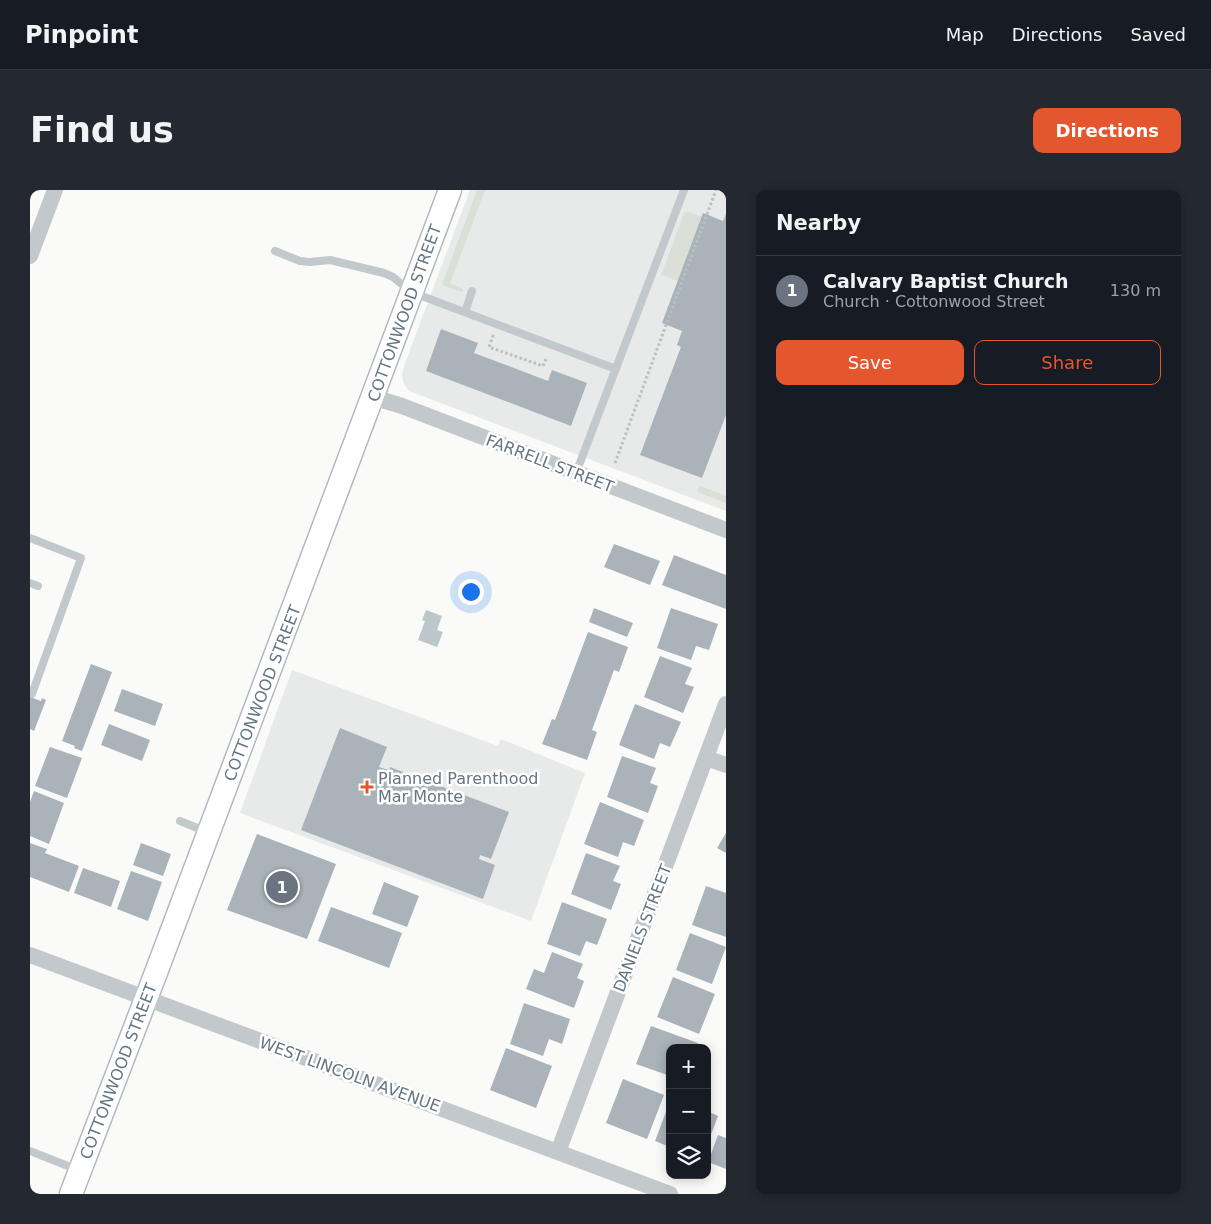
<!DOCTYPE html>
<meta charset="utf-8">
<style>
body{margin:0;font-family:"DejaVu Sans",sans-serif;background:#242831;color:#f1f3f6}
.controls{position:absolute;right:15px;bottom:15px;display:grid;overflow:hidden;border-radius:10px;box-shadow:0 2px 12px #0003}
.controls button{width:45px;height:45px;display:grid;place-items:center;padding:0;border:0;border-bottom:1px solid #363941;background:#171b24;color:#f1f3f6;font:25px sans-serif}
.you{position:absolute;left:440px;top:401px;width:18px;height:18px;margin:-12px;border:4px solid #fff;border-radius:50%;background:#1a73e8;box-shadow:0 0 0 8px #1a73e833}
.badge{display:grid;place-items:center;width:32px;height:32px;border-radius:50%;background:#e4572e;color:#fff;font-size:16px;font-weight:700}
.pin{position:absolute;translate:-50% -50%;border:2px solid #fff;box-shadow:0 1px 5px #0006}
.list{margin:0;padding:0;list-style:none}
h2{display:flex;justify-content:space-between;align-items:center;height:65px;margin:0;padding:0 20px;font-size:21px}
h2 small{font-size:16px;font-weight:400;color:#9ea1a6}
.list li{display:grid;grid-template-columns:32px 1fr auto;gap:15px;align-items:center;box-sizing:border-box;height:70px;padding:0 20px;border-top:1px solid #363941}
.list b{display:block;font-size:19px;white-space:nowrap}
.list p{margin:0;font-size:16px;white-space:nowrap;color:#9ea1a6}
.list em{font-size:16px;font-style:normal;color:#9ea1a6}
.actions{display:flex;gap:10px;padding:15px 20px}
.actions a{flex:1;padding:11px 0;border:1px solid #e4572e;border-radius:10px;text-align:center;font-size:18px;color:#e4572e}
.actions .main{background:#e4572e;color:#fff}
.icon{flex:none;width:28px;height:28px;fill:none;stroke:currentColor;stroke-width:2;stroke-linecap:round;stroke-linejoin:round}
.map{position:relative;flex:none;width:696px;height:1004px;overflow:hidden;border-radius:10px}
header{display:flex;align-items:center;gap:30px;box-sizing:border-box;height:70px;padding:0 25px;background:#171b24;border-bottom:1px solid #363941}
header strong{font-size:24px}
nav{display:flex;gap:28px;margin-inline-start:auto;font-size:18px}
.intro{display:flex;align-items:center;justify-content:space-between;box-sizing:border-box;height:120px;padding:0 30px}
h1{margin:0;font-size:35px}
.button{padding:12px 22px;border-radius:10px;background:#e4572e;color:#fff;font-size:18px;font-weight:700}
main{display:flex;gap:30px;padding:0 30px}
aside{flex:1;background:#171b24;border-radius:10px;box-shadow:0 2px 12px #0003}
.map>svg:first-child{display:block}
.built{fill:#e8e9e9}
.green{fill:#dadfd7}
.water{fill:#bbc7cb}
.building{fill:#aab3b9}
.lines{fill:none;stroke-linecap:round;stroke-linejoin:round}
.secondary-casing{stroke:#b3babf;stroke-width:25}
.path{stroke:#bbbfc2;stroke-width:3;stroke-dasharray:2.5 2.5;stroke-linecap:butt}
.lane{stroke:#c3c8cc;stroke-width:8}
.street{stroke:#c3c8cc;stroke-width:16}
.secondary{stroke:#fff;stroke-width:22}
.poi-dot{fill:#e4572e;stroke:#fff;stroke-width:2}
.labels{text-anchor:middle;stroke-width:5;stroke-linejoin:round;paint-order:stroke}
.street-label{font-size:16px;fill:#657683;stroke:#fff}
.poi-label{font-size:16px;fill:#657683;stroke:#fff;text-anchor:start}
</style>
<header>
<strong>Pinpoint</strong>
<nav><a>Map</a><a>Directions</a><a>Saved</a></nav>
</header>
<div class="intro"><h1>Find us</h1><a class="button">Directions</a></div>
<main>
<div class="map">
<svg width="696" height="1004" viewBox="0 0 696 1004">
<rect width="100%" height="100%" fill="#fafaf8"/>
<!-- built -->
<path class="built" d="M440,0H696V321L379,201L373,192L372,183L374,176Z
M262,480L468,556L471,549L555,583L501,731L210,623Z"/>
<!-- green -->
<path class="green" d="M447,0H455L420,93L433,99L432,102L412,95Z
M655,21L672,27L648,91L631,85Z
M670,296L696,306V313L667,302Z"/>
<!-- water -->
<path class="water" d="M396,420L412,426L407,440L413,442L407,457L388,450L395,431L392,430Z"/>
<!-- building -->
<path class="building" d="M673,23L693,31L696,24V225L672,288L610,265L651,157L647,155L652,141L632,133Z
M411,139L448,153L444,163L518,191L522,180L557,193L541,236L396,181Z
M584,354L630,371L620,395L574,377Z
M644,365L696,385V419L632,395Z
M564,418L603,433L597,447L559,432Z
M641,418L688,434L679,460L666,456L661,470L627,458Z
M558,442L598,457L589,482L584,480L562,540L567,542L557,570L512,554L522,529L525,530Z
M630,466L662,478L655,494L664,497L653,523L614,507Z
M61,474L82,482L52,561L44,558L45,556L32,551Z
M92,499L133,514L125,536L84,521Z
M0,507L11,511L12,508L16,510L4,541L0,539Z
M605,514L651,532L640,557L630,553L624,569L589,555Z
M79,534L120,550L112,571L71,555Z
M310,538L357,557L349,577L359,580L360,577L479,622L461,669L450,665L449,669L465,675L453,709L271,640Z
M20,557L52,568L37,608L5,596Z
M592,566L626,578L620,593L628,596L618,623L577,607Z
M4,601L34,613L19,654L0,646V612Z
M570,612L614,630L604,656L593,652L588,667L554,654Z
M696,643V663L687,658Z
M227,644L306,674L277,749L197,720Z
M0,653L17,659L15,663L49,676L39,702L0,687Z
M111,653L141,664L133,686L103,675Z
M556,663L590,676L583,691L591,694L581,720L541,704Z
M53,678L90,691L81,717L44,703Z
M101,681L132,692L118,731L87,719Z
M354,692L389,706L377,737L342,724Z
M676,696L696,703V747L662,735Z
M532,712L577,729L567,755L556,751L550,766L517,754Z
M301,717L372,743L359,778L288,751Z
M660,743L696,757L682,794L646,780Z
M522,762L553,774L547,788L554,791L544,818L496,799L504,779L514,783Z
M643,787L685,804L669,844L627,827Z
M494,813L540,829L532,854L519,849L513,866L480,854Z
M621,836L668,853L666,858H640V886L606,874Z
M476,858L522,876L506,918L460,900Z
M593,889L634,905L617,949L576,933Z
M640,911V957L625,951Z
M677,921L688,926L677,955Z
M688,945L696,948V979L678,972Z"/>
<g class="lines">
<defs>
<path id="secondary" d="M41,1004L127,780L420,0"/>
</defs>
<!-- secondary casing -->
<use href="#secondary" class="secondary-casing"/>
<!-- path -->
<path class="path" d="M462,146H463L459,157L513,176L517,167
M585,273L686,0"/>
<!-- lane -->
<path class="lane" d="M245,61L270,71L280,72L300,70L354,83L363,87L381,102L586,179
M435,122L442,101
M546,283L654,0
M0,348L51,368L2,504
M0,393L8,396
M150,631L177,642
M0,961L48,980"/>
<!-- street -->
<path class="street" d="M0,66L25,0
M343,207L372,216L696,340
M676,568L696,575
M0,765L640,1004
M528,962L696,514"/>
<!-- secondary -->
<use href="#secondary" class="secondary"/>
</g>
<!-- markers -->
<path class="poi-dot" d="M334.5 589.5h5v5h5v5h-5v5h-5v-5h-5v-5h5z"/>
<g class="labels">
<!-- street labels -->
<g class="street-label">
<text transform="translate(374 123) rotate(-70)" y="6">COTTONWOOD STREET</text>
<text transform="translate(520 273) rotate(21)" y="6">FARRELL STREET</text>
<text transform="translate(232 503) rotate(-69)" y="6">COTTONWOOD STREET</text>
<text transform="translate(612 738) rotate(-69)" y="6">DANIELS STREET</text>
<text transform="translate(88 881) rotate(-69)" y="6">COTTONWOOD STREET</text>
<text transform="translate(320 884) rotate(20)" y="6">WEST LINCOLN AVENUE</text>
</g>
<!-- poi labels -->
<g class="poi-label">
<text x="348" y="594">Planned Parenthood<tspan x="348" dy="18">Mar Monte</tspan></text>
</g>
</g>
</svg>
<div class="controls">
<button>+</button>
<button>−</button>
<button><svg class="icon" aria-label="layers" viewBox="0 0 24 24"><path d="M12 4l9 5-9 5-9-5zM3 14l9 5 9-5"/></svg></button>
</div>
<div class="you"></div>
<div class="pin badge" style="left:252px;top:697px;background:#6b7280">1</div>
</div>
<aside>
<h2>Nearby<small></small></h2>
<ul class="list">
<li><span class="badge" style="background:#6b7280">1</span><div><b>Calvary Baptist Church</b><p>Church · Cottonwood Street</p></div><em>130 m</em></li>
</ul>
<div class="actions"><a class="main">Save</a><a>Share</a></div>
</aside>
</main>
